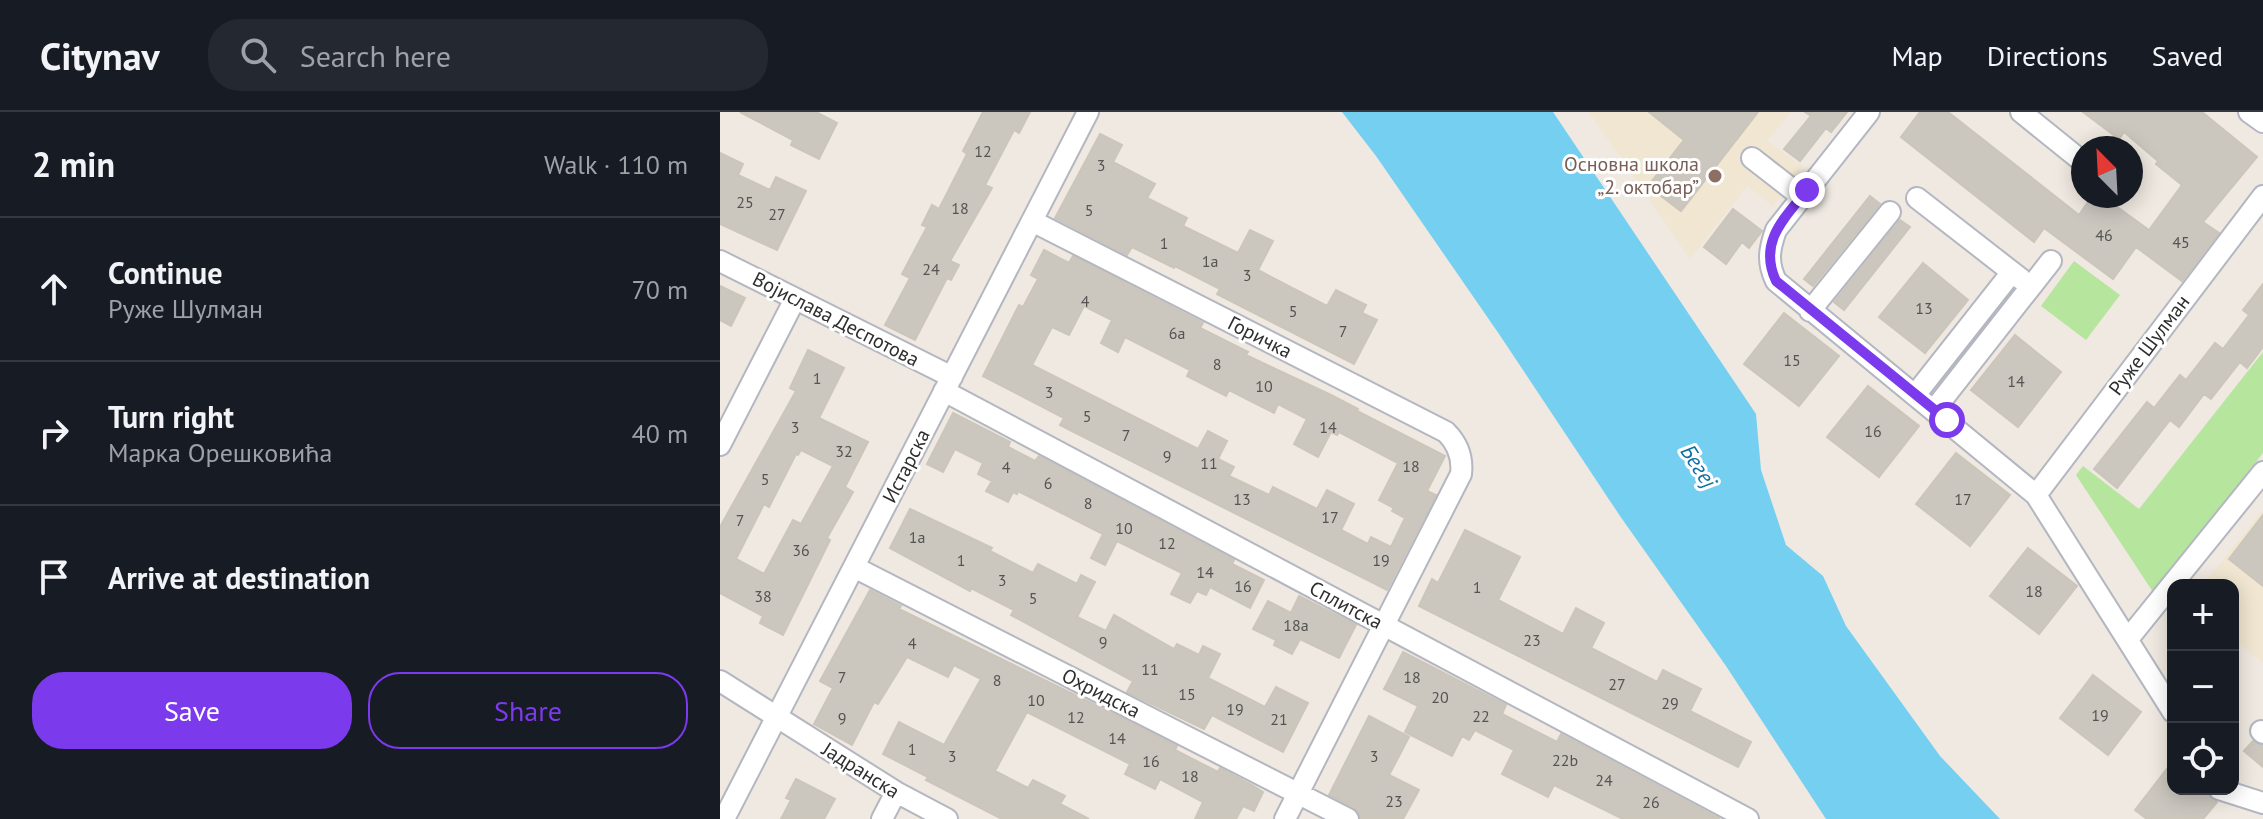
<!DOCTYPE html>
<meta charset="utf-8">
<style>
body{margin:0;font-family:"PT Sans",sans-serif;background:#242831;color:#f1f3f6}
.controls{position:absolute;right:24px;bottom:24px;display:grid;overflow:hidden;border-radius:16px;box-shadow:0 4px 20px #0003}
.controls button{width:72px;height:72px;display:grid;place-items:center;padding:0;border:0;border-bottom:2px solid #363941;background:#171b24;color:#f1f3f6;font:40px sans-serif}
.compass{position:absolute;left:1351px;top:24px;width:72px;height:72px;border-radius:50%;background:#171b24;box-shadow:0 4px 20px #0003;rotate:336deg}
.stop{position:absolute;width:24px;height:24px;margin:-18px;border:6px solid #7c3aed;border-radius:50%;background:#fff}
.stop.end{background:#7c3aed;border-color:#fff;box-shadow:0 2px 8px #0008}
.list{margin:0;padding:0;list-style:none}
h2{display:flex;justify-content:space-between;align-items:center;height:104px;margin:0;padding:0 32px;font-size:34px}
h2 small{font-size:26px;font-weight:400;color:#9ea1a6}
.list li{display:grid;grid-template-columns:52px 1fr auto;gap:24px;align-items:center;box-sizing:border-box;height:144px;padding:0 32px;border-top:2px solid #363941}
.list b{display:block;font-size:30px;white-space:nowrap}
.list p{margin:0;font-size:26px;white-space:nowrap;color:#9ea1a6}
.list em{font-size:26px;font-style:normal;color:#9ea1a6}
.actions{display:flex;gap:16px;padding:24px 32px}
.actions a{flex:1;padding:18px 0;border:2px solid #7c3aed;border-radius:32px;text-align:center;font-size:28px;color:#7c3aed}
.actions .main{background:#7c3aed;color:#fff}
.icon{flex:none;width:44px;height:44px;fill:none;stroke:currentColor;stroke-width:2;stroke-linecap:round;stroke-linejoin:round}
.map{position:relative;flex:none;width:1543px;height:707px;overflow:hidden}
header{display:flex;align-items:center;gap:48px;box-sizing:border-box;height:112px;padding:0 40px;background:#171b24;border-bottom:2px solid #363941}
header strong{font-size:38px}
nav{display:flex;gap:44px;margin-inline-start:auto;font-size:28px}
.search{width:560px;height:72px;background:#242831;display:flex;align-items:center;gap:20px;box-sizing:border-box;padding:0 28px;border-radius:32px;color:#9ea1a6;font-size:30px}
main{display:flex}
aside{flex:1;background:#171b24}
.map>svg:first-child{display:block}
.education{fill:#f0e6d1}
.green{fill:#b6e59e}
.water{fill:#75cff0}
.building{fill:#cbc7bf;stroke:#cbc5ba;stroke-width:2;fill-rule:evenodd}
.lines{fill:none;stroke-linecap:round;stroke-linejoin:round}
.minor-casing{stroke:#b4b7c1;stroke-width:24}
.minor{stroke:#fff;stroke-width:20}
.route{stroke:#7c3aed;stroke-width:10}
.education-dot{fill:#8d6e63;stroke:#fff;stroke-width:3}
.labels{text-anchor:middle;stroke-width:6;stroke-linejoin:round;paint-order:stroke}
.number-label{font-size:16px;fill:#555452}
.education-label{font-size:20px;fill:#785e54;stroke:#fff;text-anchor:end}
.street-label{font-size:20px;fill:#2e2e2e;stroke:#fff}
.water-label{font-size:22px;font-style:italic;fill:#0d6fa3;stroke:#fff}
</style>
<header>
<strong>Citynav</strong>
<div class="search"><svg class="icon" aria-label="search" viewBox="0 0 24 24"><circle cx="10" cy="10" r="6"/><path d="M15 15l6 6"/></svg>Search here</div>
<nav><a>Map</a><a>Directions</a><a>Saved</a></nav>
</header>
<main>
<aside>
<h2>2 min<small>Walk · 110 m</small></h2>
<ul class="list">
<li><svg class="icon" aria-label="ahead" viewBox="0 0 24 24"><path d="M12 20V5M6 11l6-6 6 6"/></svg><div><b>Continue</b><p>Руже Шулман</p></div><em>70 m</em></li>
<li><svg class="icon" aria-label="right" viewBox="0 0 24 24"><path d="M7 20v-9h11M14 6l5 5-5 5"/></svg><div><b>Turn right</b><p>Марка Орешковића</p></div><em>40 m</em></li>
<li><svg class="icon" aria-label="arrive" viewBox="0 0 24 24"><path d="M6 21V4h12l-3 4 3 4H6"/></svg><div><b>Arrive at destination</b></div></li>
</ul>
<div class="actions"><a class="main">Save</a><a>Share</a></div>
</aside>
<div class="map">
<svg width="1543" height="707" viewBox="0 0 1543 707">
<rect width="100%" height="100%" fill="#efe9e1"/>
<!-- education -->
<path class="education" d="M869,0H1071L1047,29L1083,55L1053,94L1027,74L970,147Z
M1543,398V551L1513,527V473H1483Z"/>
<!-- green -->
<path class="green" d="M1354,149L1400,183L1366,228L1321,194Z
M1543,240V341L1433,480L1356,363L1363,354L1419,397Z"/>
<!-- water -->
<path class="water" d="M622,0H833L1036,302L1041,358L1066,433L1103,464L1126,514L1220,644L1280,707H1106L1006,554L900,404L779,222L656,44Z"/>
<!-- building -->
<path class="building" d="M20,0H96L117,11L99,47L71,33L73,28Z
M263,0H310L299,21L294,18L265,73L272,76L230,149L239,153L231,168L227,166L195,228L165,213L190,166L182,162L207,115L202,113L212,93L219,97L247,42L243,39Z
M929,0H1038L961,99L928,74L964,28Z
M1085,0H1127L1111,20L1106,16L1080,49L1064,37L1091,4Z
M1200,0H1228L1359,103L1372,84H1382L1429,118L1462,73L1436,52L1438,49L1404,20L1399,27L1363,0H1482L1537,45L1483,110L1499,121L1462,169L1416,135L1393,167L1324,116L1314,130L1181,25Z
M380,22L402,33L393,50L435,72L427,86L467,106L463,114L518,141L530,118L553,129L538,158L607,194L616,178L646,193L642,201L657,208L634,252L497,182L500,177L455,154L454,156L412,135L407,143L335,106Z
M0,41L23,52L18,63L50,78L56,65L86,79L57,138L0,112Z
M1150,84L1160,92L1093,174L1084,167Z
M1013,97L1042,119L1029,136L1022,130L1006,152L984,135Z
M1180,108L1190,115L1124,198L1114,190Z
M324,138L349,151L353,144L483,211L480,216L528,240L526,243L611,283L638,297L637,299L725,344L707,379L716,383L667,478L340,313L344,306L263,264L299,193L303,195L318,167L311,163ZM364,194L392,208L381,231L398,240L405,225L470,258L467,264L506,284L509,278L554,301L558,292L587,307L574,332L598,345L611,320L617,323L619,320L678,351L659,388L674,396L672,399L685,406L671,435L651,425L648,432L621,418L634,392L607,378L597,397L553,375L549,383L509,364L514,355L498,347L507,329L488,319L478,337L312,253L332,215L349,223Z
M1203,151L1248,188L1205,241L1159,205Z
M1543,172V235L1527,256L1520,250L1491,287L1484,282L1459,315L1450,308L1397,376L1374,357L1427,290L1434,296L1460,263L1466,268L1495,231L1503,237L1529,203L1523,198Z
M0,174L25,186L11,214L0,208Z
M1064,201L1119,244L1079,294L1024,252Z
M1295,223L1341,260L1298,315L1251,278Z
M88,238L124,256L99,306L148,330L125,375L133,380L107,426L110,428L63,523L40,511L43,504L0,481V415L76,279L70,276ZM81,338L113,354L81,412L73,408L44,462L16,447L44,392L49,395L76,342L78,343Z
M1148,274L1199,314L1159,365L1107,325Z
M233,301L290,330L288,335L315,349L319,344L514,448L512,452L544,468L530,496L490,475L486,483L477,479L470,491L451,482L462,461L397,429L385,453L371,446L383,422L298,379L297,382L293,380L288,390L266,379L272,369L258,362L263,351L235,337L223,360L207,352Z
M1236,341L1290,383L1250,434L1196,392Z
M190,397L272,436L270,439L313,461L318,452L357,472L361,463L375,470L357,505L386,519L394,503L454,537L457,532L479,543L483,534L500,542L488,566L545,595L556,575L588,591L563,640L492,603L484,617L407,580L413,569L291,503L294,498L251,476L250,479L170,436Z
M1543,403V474L1509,447Z
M745,418L800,445L778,488L843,522L856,496L884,511L871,536L937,570L943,558L981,577L970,599L1031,630L1018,655L699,494L712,467L718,471Z
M1308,436L1357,474L1319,522L1270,484Z
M150,478L181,494L179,497L396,603L457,634L455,638L498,660L500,656L532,673L543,680L534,699L523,694L516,707H475L483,690L440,667L435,677L405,662L410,652L307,600L275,659L308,676L313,668L345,684L340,692L369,707H282L206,668L208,665L163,642L179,610L224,633L261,567L234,553L228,565L187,545L158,592L154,590L132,633L94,612L113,576L100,569Z
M579,484L636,513L619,546L580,527L572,542L554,533L556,528L533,517L548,489L571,501Z
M683,540L786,593L782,602L837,630L841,622L1000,707H903L834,673L828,685L782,662L794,638L755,618L749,628L742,624L732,644L685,620L698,594L664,577Z
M1373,563L1421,600L1388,643L1340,606Z
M649,604L689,625L669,663L699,678L683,707H641L635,696L609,683Z
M1533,629L1543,634V655L1524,639Z
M1453,649V677H1483L1497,690L1483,707H1427L1415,698Z
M76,667L115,687L104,707H61L71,688L66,686Z"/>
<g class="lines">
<defs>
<path id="minor" d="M1149,0L1056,118C1049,138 1047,150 1056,169L1316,383L1543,84
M1301,0L1363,50
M1529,0L1543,10
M1032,46L1082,85
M1197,86L1301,167
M312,109L726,320C738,332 743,345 741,362L565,707
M0,149L232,265
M1090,199L1170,100
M224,279L1028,707
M1195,283L1292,160
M1214,298L1331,149
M0,333L75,187
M1316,383L1453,600
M134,455L628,707
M1408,527L1543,360
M0,569L176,680L227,707
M1541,619L1543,621
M1499,677L1543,691
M4,707L368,0
M162,707L176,680"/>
</defs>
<!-- minor casing -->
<use href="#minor" class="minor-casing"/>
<!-- minor -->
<use href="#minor" class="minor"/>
</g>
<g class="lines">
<!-- route -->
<path class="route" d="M1087,78C1064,107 1038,130 1056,169L1227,308"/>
</g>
<!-- markers -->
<circle class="education-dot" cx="995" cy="64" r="8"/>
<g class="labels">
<!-- number labels -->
<g class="number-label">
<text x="263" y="45">12</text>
<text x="381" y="59">3</text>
<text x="25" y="96">25</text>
<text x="240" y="102">18</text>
<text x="369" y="104">5</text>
<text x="57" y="108">27</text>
<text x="1384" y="129">46</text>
<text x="1461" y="136">45</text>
<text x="444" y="137">1</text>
<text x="490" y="155">1a</text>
<text x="211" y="163">24</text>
<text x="527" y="169">3</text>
<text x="365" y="195">4</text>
<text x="1204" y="202">13</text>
<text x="573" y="205">5</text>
<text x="623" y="225">7</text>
<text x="457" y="227">6a</text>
<text x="1072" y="254">15</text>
<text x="497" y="258">8</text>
<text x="97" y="272">1</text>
<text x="1296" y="275">14</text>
<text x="544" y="280">10</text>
<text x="329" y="286">3</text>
<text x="367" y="310">5</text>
<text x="75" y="321">3</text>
<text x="608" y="321">14</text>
<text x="1153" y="325">16</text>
<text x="406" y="329">7</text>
<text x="124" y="345">32</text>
<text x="447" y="350">9</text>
<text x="489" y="357">11</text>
<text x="691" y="360">18</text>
<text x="286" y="361">4</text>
<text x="45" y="373">5</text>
<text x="328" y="377">6</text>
<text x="522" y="393">13</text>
<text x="1243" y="393">17</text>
<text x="368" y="397">8</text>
<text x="610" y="411">17</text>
<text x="20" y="414">7</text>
<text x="404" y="422">10</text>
<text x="197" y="431">1a</text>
<text x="447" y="437">12</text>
<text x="81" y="444">36</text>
<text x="241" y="454">1</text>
<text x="661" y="454">19</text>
<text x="485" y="466">14</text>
<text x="282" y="474">3</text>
<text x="523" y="480">16</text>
<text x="757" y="481">1</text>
<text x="1314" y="485">18</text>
<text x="43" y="490">38</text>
<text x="313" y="492">5</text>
<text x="576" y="519">18a</text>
<text x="812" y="534">23</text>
<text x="383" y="536">9</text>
<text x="192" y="537">4</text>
<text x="430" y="563">11</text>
<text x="122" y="571">7</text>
<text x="692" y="571">18</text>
<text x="277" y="574">8</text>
<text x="897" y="578">27</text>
<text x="467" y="588">15</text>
<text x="720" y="591">20</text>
<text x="316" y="594">10</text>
<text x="950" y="597">29</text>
<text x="515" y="603">19</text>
<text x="1380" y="609">19</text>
<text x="761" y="610">22</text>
<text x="356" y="611">12</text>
<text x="122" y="612">9</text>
<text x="559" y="613">21</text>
<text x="397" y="632">14</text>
<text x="192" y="643">1</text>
<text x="232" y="650">3</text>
<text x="654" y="650">3</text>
<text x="845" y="654">22b</text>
<text x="431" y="655">16</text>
<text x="470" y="670">18</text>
<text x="884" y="674">24</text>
<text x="674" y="695">23</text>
<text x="931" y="696">26</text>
</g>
<!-- education labels -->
<g class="education-label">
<text x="979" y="59">Основна школа<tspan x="979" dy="23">„2. октобар”</tspan></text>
</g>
<!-- street labels -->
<g class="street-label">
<text transform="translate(116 207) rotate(27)" y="7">Војислава Деспотова</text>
<text transform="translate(540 225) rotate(27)" y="7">Горичка</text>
<text transform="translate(1429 233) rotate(-53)" y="7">Руже Шулман</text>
<text transform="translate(186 354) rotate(-63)" y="7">Истарска</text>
<text transform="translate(626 493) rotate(28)" y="7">Сплитска</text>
<text transform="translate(381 581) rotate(27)" y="7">Охридска</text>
<text transform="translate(141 658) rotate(32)" y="7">Јадранска</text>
</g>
<!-- water labels -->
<g class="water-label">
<text transform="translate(979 354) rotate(57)" y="8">Бегеј</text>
</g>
</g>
</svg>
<div class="controls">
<button>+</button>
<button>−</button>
<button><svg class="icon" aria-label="locate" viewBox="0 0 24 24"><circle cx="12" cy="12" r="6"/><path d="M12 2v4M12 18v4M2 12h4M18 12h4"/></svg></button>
</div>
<svg class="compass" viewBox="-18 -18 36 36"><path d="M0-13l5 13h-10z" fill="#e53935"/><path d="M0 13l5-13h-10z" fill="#9ea1a6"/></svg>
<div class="stop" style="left:1227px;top:308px"></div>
<div class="stop end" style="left:1087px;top:78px"></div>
</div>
</main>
